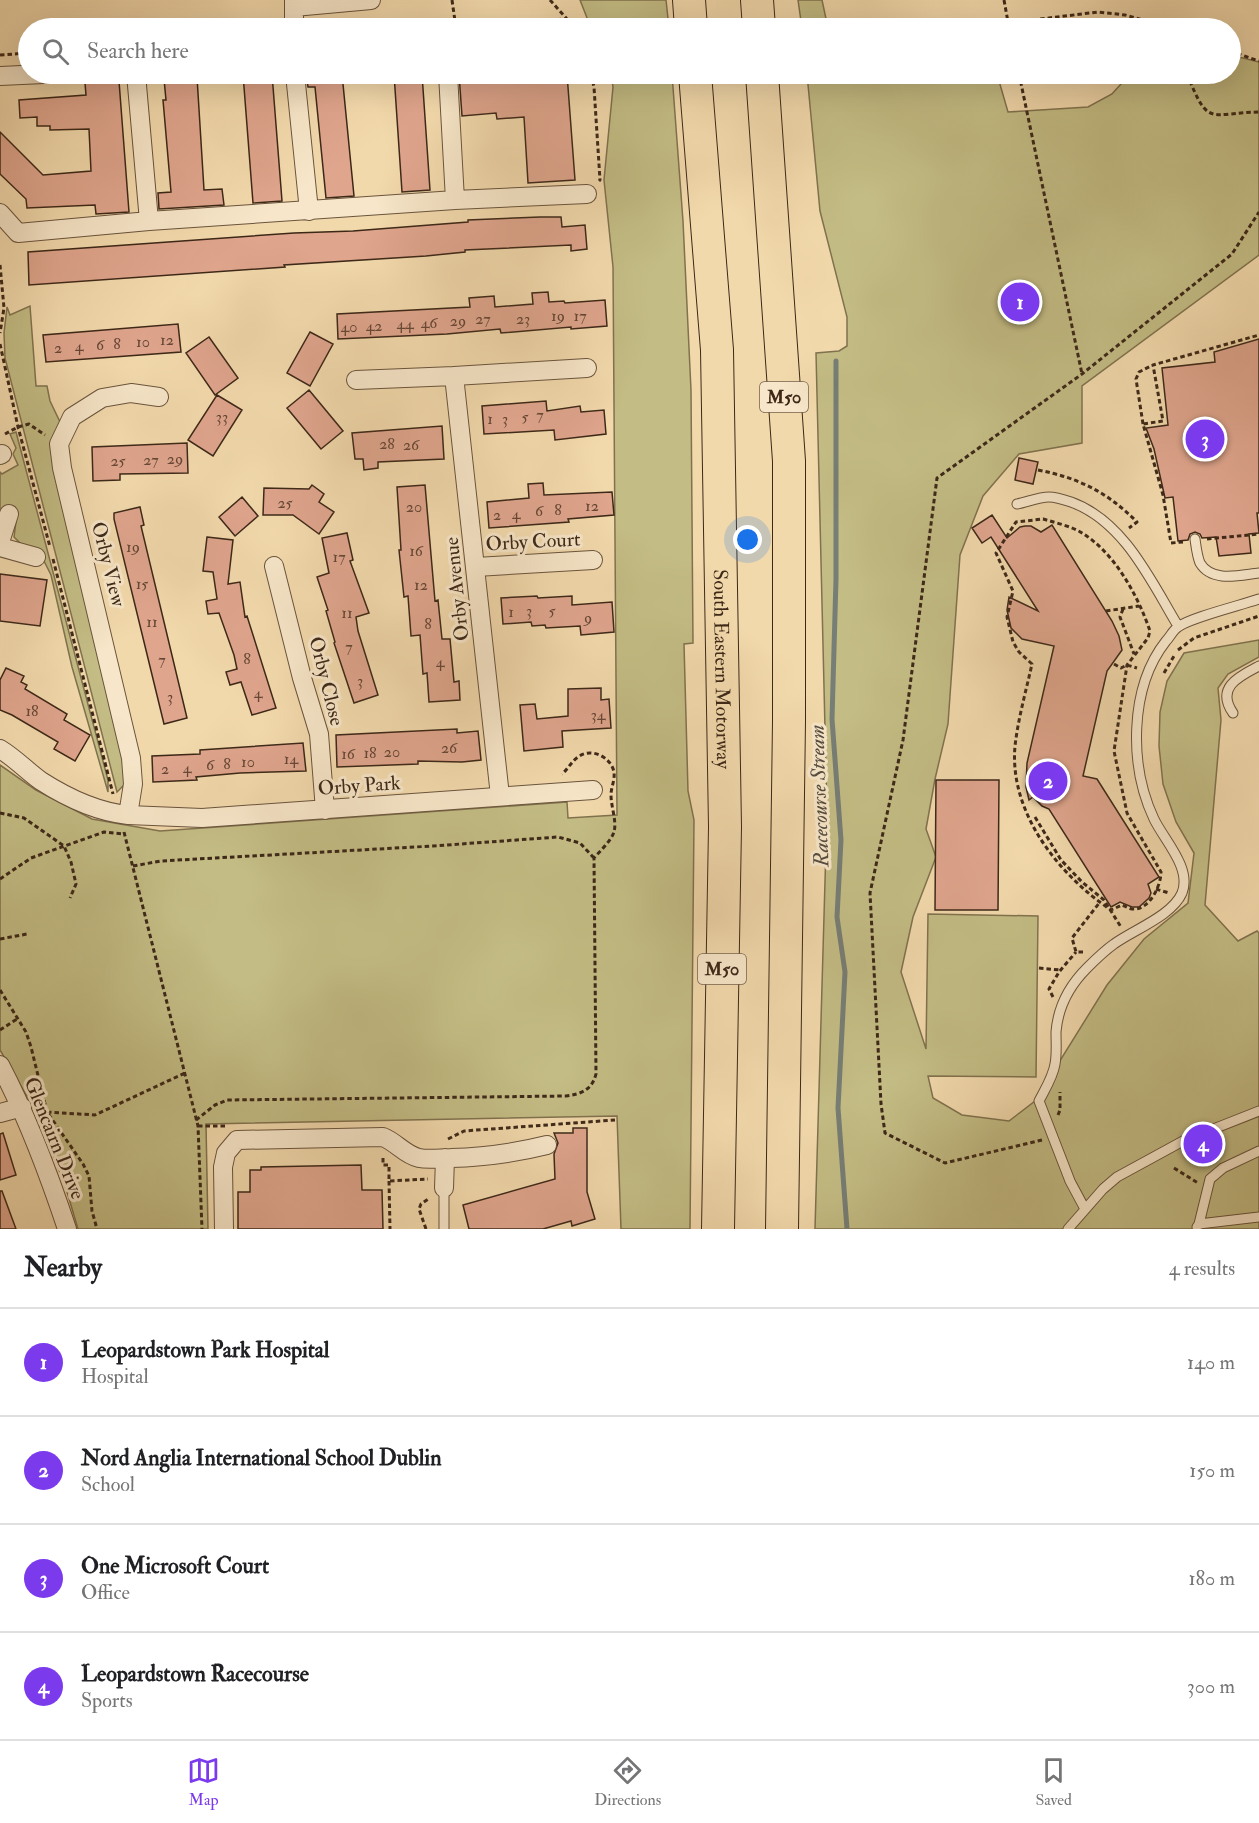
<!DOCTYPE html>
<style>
body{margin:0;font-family:"IM FELL Double Pica",serif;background:#f2f2f2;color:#202124}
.you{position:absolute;left:748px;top:540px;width:21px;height:21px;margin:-15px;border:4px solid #fff;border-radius:50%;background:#1a73e8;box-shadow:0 0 0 9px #1a73e833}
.badge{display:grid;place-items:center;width:39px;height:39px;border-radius:50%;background:#7c3aed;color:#fff;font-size:20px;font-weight:700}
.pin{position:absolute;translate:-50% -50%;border:3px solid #fff;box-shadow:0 2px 6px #0006}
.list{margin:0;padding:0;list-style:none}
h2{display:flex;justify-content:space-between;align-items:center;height:78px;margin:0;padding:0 24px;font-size:26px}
h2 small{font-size:20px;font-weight:400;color:#757577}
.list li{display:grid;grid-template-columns:39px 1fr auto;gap:18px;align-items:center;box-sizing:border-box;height:108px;padding:0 24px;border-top:2px solid #e0e0e0}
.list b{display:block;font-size:22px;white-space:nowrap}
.list p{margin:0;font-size:20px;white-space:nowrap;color:#757577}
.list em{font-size:20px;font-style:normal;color:#757577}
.icon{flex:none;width:33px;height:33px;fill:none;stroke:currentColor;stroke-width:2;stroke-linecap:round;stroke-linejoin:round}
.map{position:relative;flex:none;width:1259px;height:1229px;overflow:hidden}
.search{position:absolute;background:#fff;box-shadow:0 6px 24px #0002;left:18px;right:18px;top:18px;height:66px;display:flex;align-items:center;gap:15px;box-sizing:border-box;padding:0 21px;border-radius:33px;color:#757577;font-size:22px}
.sheet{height:510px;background:#fff}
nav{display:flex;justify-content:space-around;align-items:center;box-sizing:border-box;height:84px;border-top:2px solid #e0e0e0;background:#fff;font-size:16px;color:#757577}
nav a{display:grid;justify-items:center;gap:3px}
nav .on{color:#7c3aed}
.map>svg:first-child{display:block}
.green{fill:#c3bc84;stroke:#80724e;stroke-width:1.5}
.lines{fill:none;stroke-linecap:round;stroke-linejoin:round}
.stream{stroke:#777e75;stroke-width:5}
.building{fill:#dfa58d;stroke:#3d2818;stroke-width:1.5}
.lane-casing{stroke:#6a543d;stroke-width:11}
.street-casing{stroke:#6a543d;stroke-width:20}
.highway-casing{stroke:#3d2818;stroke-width:34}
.path{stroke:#3d2818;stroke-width:3;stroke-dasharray:4.5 3;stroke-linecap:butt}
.lane{stroke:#f7e6c9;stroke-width:9}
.street{stroke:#f7e6c9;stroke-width:18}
.highway{stroke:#f2d9ac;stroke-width:32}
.labels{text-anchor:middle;stroke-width:6;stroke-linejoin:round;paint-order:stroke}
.number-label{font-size:16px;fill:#664735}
.shield{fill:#f7e6c9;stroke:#75614d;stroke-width:1.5}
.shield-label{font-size:18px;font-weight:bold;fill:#3d2818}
.street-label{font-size:20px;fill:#3d2818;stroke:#f7e6c9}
.water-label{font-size:21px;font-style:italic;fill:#554c3f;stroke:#f7e6c9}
</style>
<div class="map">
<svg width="1259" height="1229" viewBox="0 0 1259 1229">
<rect width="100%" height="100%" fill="#f2d9ac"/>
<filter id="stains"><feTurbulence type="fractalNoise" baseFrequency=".00333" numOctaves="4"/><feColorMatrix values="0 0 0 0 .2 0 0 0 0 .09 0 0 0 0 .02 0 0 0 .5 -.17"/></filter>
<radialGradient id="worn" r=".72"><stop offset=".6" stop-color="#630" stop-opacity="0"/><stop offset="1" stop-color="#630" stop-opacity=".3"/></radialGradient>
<!-- green -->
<path class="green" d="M580,0H666L669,28H591Z
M798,0H822L828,28H802Z
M1231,55L1259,62V255L1082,386V443L1019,454L983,496L960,555L948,724L935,779L926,829L936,857L913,917L901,972L926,1049L928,914L1038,916L1036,1077L928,1076L933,1098L962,1115L1009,1121L1035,1101L1107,985L1144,939L1188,903L1194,853L1176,822L1163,784L1159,746L1160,712L1167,681L1184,653L1259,640V657L1228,674L1218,688L1221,720L1205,905L1238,941L1257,931L1259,933V1229H815L827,812L816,353L839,351L847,346V317L820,211L807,74H997L1008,112L1088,107L1112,94L1130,74H1230Z
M611,74H672L683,221L691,390L693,643L684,644L688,791L694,820L690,1229H621L617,1116L206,1124L208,1229H78L65,1185L37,1114L0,1050V765L36,790L92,819L160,831L567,802L568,818L617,815L613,267L604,180L613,87Z
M30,306L36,386H47L50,401L61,424L124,744L125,784L117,792L5,358L4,333L7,307L10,315Z
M16,432L108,780V792L72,667L51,575L39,551L22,545L14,537L17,514L0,524V472L2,474L18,465L13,454L16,448L10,434Z"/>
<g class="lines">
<!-- stream -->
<path class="stream" d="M836,361V579L832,719L841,840L837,917L845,972L838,1108L847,1229"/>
</g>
<!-- building -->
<path class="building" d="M243,74H272L282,201L253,203Z
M306,74H342L354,196L326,198L315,87H308Z
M394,74H422L430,190L402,192Z
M459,74H486L487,77L567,74L575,180L528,183L524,117L497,119L496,113L462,116Z
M197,77L204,190L222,189L224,205L159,209L158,193L171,192L163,100H166L164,79Z
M119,81L129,212L96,214L95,205L27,208L26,199L0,174V132L43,175L91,171L89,129L50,130V126H37V117L20,118L19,100L86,95L85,83Z
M540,217H561L562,227L585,225L587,249L571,251V245L465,250V252L426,256L284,265L285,267L29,285L28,252L294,233L353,231L468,222V220Z
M548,292L549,302L564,301L565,303L605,300L607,326L571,329V327L501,333L500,329L447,334L338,339L337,314L470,307L469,298L494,296L495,307L533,304L532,293Z
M178,324L181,352L46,362L43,335Z
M310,332L333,344L310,386L287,373Z
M209,337L238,378L215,395L186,353Z
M1259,339V513H1257L1259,533L1249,534L1251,553L1219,556L1216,537L1202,538L1200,534L1195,532L1190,534L1188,540L1178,541L1173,497L1165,498L1154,449L1146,428L1168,425L1162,368L1215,362L1214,352Z
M309,390L343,431L321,449L287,408Z
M217,395L242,410L213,456L188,440Z
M546,401L547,411L580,406L581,412L604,410L606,434L555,440L554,430L484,434L482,406Z
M442,426L444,459L378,462V468L364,470L363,459H355L352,433Z
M187,443L188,473L120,474V480L93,481L92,447Z
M1019,458L1038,462L1033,484L1015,480Z
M543,483L544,495L612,492L614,515L568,519L569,522L489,528L487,502L529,498L528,484Z
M312,485L324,494L319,502L334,512L319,534L293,515H263L264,488L309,489Z
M425,485L435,601L438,600L442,639H450L454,682L459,681L460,700L429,702L427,673L423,674L420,635L411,636L408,596L404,597L399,550H401L397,487Z
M242,497L258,516L235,536L219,517Z
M140,507L144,525L141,526L187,718L164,724L114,519V513Z
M992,515L1007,538L1020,527L1025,526H1031L1041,532L1052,525L1112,621L1119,636L1122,650L1107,671L1083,776L1097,779L1159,877L1148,884L1151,893L1149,898L1139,907H1132L1120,902L1111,907L1049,809L1042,806L1033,797L1029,800L1026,787L1027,763L1054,646L1022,639L1011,628L1007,610L1009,597L1038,611L991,537L982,543L972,528Z
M347,533L353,560L350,561L369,613L356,617L358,631L378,695L354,703L334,643L335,642L326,611L328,610L317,577L329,573L322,538Z
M207,537L233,540L228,584L240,582L245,617L247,616L276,708L252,715L241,682L230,685L226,672L237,669L234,655L219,613L208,614L206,601L217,599L213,572L203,571Z
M0,574L47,580L40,626L0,621Z
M537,596L538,598L572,596V605L612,602L614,632L581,635L580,626L546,628L545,625L532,626L531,622L503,624L501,598Z
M6,668L24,676L21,682L27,685L25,689L67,714L64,720L90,735L75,761L54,749L58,742L12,715L0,710V680Z
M601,688V700L609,699L611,728L562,731L563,747L524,751L520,705L535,704L537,719L568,716V689Z
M457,729V733L478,731L481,760L462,762L418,761V764L337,767L336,735Z
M303,743L306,771L240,773L196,777L197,780L153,782L152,756L200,754V750Z
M936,780H999L998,910H935Z
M573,1128H587V1192L595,1219L572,1226L571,1221L543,1229H469L463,1205L555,1179L554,1154L558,1143L554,1133H573Z
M3,1133L16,1175L0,1180V1134Z
M361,1165L362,1190H382L383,1229H238V1192H250V1170H261V1167Z
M0,1191H2L16,1229H0Z"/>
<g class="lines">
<defs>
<path id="lane" d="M1017,504C1027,502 1039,497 1049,497C1056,497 1065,500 1071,502C1124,521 1151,581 1178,626
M1195,539C1196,546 1197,556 1200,563C1212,583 1240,575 1259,573
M1233,713C1215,687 1240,676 1259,666
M444,1188V1229
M1085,1209L1070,1181L1039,1101C1045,1089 1053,1077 1055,1064C1057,1054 1056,1043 1056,1032C1058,1007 1069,986 1087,968C1095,960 1104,951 1114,944C1133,930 1172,916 1182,893C1192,868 1164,840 1154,819C1129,766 1129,688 1166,641C1170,637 1173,630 1178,627C1189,618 1242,605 1259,599
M1199,1224L1210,1179L1223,1168L1259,1151
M1197,1227L1199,1224L1259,1217
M1068,1229L1103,1189L1117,1177L1183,1141L1259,1111"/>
<path id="street" d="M294,7L371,0
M294,28V0
M136,74L149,221L455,200L587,194
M295,74L309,211
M448,74L455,200
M0,76L44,74
M0,213L18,233L149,221
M454,376L500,796
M356,380L454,376L587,368
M0,455L2,454
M0,542L9,514
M0,547L36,557
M274,566L302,678L319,734L325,810
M476,567L593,560
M0,749C15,758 27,771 41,781C66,797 98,812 128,815L202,818L593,790
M128,815L133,784L131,758L62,468L59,444L72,417L102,398L131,393L159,397
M0,1065C28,1118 48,1172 67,1229
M0,1113L22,1107
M444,1188L445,1158
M224,1229L223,1167L226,1153L237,1140L383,1137C396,1142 405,1155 419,1158C429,1160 441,1158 451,1158C484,1157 515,1153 547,1145"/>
<g id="highway">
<path d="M689,0L691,28"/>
<path d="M757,0L759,28"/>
<path id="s1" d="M695,74L717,350L725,827L718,1229"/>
<path d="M762,74L789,461V721L782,1229"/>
</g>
</defs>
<!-- lane casing -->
<use href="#lane" class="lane-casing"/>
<!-- street casing -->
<use href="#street" class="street-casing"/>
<!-- highway casing -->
<use href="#highway" class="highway-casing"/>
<!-- path -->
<path class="path" d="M452,0L456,28
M550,0L575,28
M1004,0L1008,22
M437,28L566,19
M1009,28L1008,23L1098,12L1125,15L1173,28
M1230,51L1259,61
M0,55L28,53
M591,74L594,87L600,180L599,181
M1019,74L1082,374
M1187,74C1209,128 1208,113 1259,112
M0,265L4,308L0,333
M0,344L18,427L50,547
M1143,424L1136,379L1139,372L1153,365
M5,434L18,427L29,424L45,435
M1038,470C1079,478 1107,492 1137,522L1129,528
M1043,519C1056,523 1071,526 1082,533C1115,553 1138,596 1150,631L1148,638L1127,665L1114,751L1127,813L1161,872C1161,886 1149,911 1132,909C1128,908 1125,906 1122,905L1111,910C1059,875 1009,813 1015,746C1018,719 1026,691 1032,664L1019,652L1013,642L1007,617L1013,591L996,553L1016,522Z
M1207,539L1259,534
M1183,542L1171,543L1163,495L1143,424L1163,421L1153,365L1259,335
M53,559L113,794
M1123,609L1120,617L1134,654
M1106,611L1139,606
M1178,650L1194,638L1259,616
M1114,664L1121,668L1127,665L1137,668
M1164,673L1174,656
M0,813L24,818L64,846L71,862L76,884L70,898
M1035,817L1061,860L1082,882L1104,900L1121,927
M124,832L198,1126L202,1229
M133,866L161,861L433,846L558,837L580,843L594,858
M0,879L31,858L104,832L124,834
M1156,889L1169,893
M0,939L27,934
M1083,952H1076L1072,938L1100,902
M1039,968L1060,970
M0,990L26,1032L31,1047L47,1112L83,1164L89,1176L92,1211L97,1229
M1053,997L1049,989L1059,972L1076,952
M0,1030L17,1019
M47,1112L95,1115L185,1073
M1058,1115L1060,1110V1092
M196,1120L215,1105L227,1100L566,1096C581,1094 592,1090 596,1074L594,858C600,851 611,841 614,832C617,821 611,807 611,795C611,787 615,781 614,772C611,757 591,747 578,757C571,762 568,769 562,774
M198,1126H226
M448,1139L464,1131L615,1120
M1042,1140L945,1163L885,1133L881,1104L870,893L903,740L937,478L1082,374L1232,254L1259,212
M383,1158V1165H389V1181L428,1179
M1174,1168L1198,1183
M389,1181L390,1229
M426,1229L419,1209L421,1204L430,1198"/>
<!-- lane -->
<use href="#lane" class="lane"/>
<!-- street -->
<use href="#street" class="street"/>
<!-- highway -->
<use href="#highway" class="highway"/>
</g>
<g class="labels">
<!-- number labels -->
<g class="number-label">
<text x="558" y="321">19</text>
<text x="580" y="321">17</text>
<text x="483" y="324">27</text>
<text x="523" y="324">23</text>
<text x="458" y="326">29</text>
<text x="429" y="328">46</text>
<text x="405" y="329">44</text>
<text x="374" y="331">42</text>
<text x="349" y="332">40</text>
<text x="167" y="345">12</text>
<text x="143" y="347">10</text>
<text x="117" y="349">8</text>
<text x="100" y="350">6</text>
<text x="79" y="351">4</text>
<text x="58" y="353">2</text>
<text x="540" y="420">7</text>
<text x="222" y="422">33</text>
<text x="525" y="422">5</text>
<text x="490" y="424">1</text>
<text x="505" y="424">3</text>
<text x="387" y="449">28</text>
<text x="411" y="450">26</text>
<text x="175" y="464">29</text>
<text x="151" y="465">27</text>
<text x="118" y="466">25</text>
<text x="285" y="508">25</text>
<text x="592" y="511">12</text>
<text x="414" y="512">20</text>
<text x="558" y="515">8</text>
<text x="539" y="516">6</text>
<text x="516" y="519">4</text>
<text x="497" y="520">2</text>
<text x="133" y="552">19</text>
<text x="416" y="556">16</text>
<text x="339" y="562">17</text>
<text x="142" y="589">15</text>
<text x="421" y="590">12</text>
<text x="529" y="616">3</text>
<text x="552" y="616">5</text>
<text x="511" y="617">1</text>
<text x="347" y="618">11</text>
<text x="588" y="623">9</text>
<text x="152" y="627">11</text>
<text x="428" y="629">8</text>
<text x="349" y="652">7</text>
<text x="247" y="664">8</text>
<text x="162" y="665">7</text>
<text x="440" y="667">4</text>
<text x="360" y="686">3</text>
<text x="258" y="698">4</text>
<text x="170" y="702">3</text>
<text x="32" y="716">18</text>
<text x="598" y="720">34</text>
<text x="449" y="753">26</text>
<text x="392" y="757">20</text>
<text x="370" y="758">18</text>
<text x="348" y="759">16</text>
<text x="291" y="764">14</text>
<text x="248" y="767">10</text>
<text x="227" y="769">8</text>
<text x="210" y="770">6</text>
<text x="187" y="773">4</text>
<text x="165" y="774">2</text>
</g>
<!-- shield labels -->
<g class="shield">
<rect x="760" y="382" width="48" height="30" rx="4.5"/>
<rect x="698" y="954" width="48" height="30" rx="4.5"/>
</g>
<g class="shield-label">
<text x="784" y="403">M50</text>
<text x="722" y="975">M50</text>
</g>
<!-- street labels -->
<g class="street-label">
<text transform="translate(533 541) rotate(-3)" y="7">Orby Court</text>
<text transform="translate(109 564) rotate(76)" y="7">Orby View</text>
<text transform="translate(456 589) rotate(-96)" y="7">Orby Avenue</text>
<text dy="7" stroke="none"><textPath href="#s1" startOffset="596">South Eastern Motorway</textPath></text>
<text transform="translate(327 681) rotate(76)" y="7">Orby Close</text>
<text transform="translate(359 785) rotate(-4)" y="7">Orby Park</text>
<text transform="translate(55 1138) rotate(68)" y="7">Glencairn Drive</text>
</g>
<!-- water labels -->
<g class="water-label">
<text transform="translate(819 796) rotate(-92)" y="7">Racecourse Stream</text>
</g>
</g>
<rect width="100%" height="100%" filter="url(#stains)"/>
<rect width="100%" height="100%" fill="url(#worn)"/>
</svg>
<div class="you"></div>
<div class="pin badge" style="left:1020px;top:302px">1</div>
<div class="pin badge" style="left:1048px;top:781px">2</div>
<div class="pin badge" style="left:1205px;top:439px">3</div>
<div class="pin badge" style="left:1203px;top:1144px">4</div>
<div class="search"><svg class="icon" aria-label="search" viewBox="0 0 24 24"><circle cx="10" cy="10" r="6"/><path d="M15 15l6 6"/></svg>Search here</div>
</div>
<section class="sheet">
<h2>Nearby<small>4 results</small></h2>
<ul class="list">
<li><span class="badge">1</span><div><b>Leopardstown Park Hospital</b><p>Hospital</p></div><em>140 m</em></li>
<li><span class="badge">2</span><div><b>Nord Anglia International School Dublin</b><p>School</p></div><em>150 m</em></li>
<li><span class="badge">3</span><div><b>One Microsoft Court</b><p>Office</p></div><em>180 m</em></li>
<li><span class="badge">4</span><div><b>Leopardstown Racecourse</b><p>Sports</p></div><em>300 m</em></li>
</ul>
</section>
<nav>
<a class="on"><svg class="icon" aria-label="map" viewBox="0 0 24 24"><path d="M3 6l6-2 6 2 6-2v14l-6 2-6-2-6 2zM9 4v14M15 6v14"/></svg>Map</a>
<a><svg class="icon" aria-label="directions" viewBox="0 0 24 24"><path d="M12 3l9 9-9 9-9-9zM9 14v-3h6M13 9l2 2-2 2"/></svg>Directions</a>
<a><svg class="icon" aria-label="saved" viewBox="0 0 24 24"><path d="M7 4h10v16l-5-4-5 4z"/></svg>Saved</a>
</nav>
